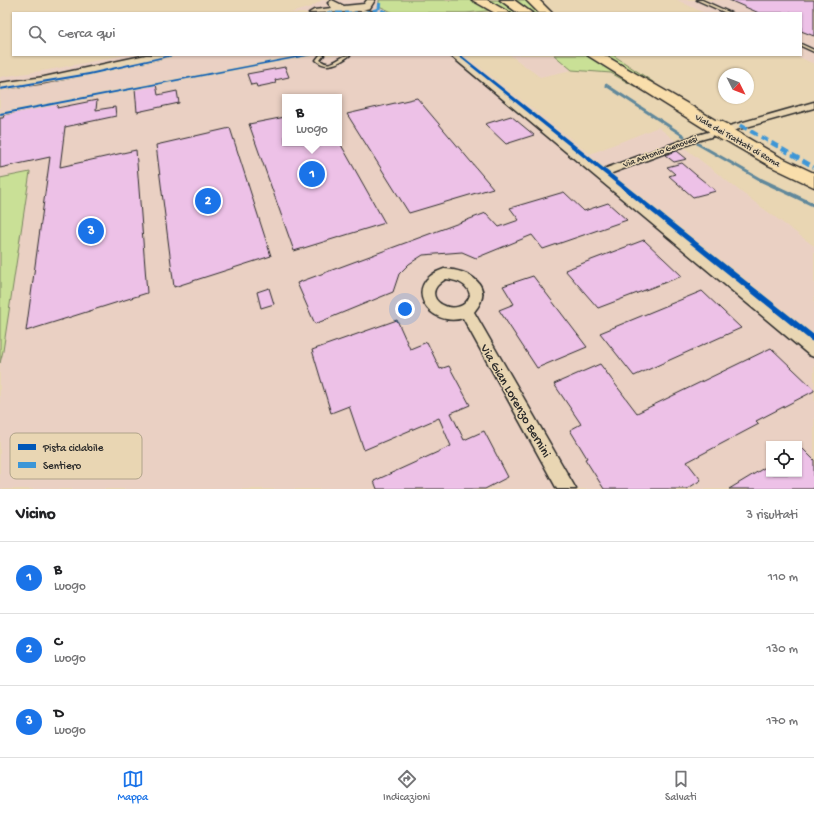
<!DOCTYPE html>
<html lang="it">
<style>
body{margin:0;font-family:"Gochi Hand",sans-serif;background:#f2f2f2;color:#202124}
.controls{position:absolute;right:12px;bottom:12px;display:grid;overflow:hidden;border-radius:0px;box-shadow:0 1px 3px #0004}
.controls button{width:36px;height:36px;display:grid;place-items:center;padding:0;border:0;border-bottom:1px solid #e0e0e0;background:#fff;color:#202124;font:20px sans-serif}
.compass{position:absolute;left:718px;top:68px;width:36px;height:36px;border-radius:50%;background:#fff;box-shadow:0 1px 3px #0004;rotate:132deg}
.you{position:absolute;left:405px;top:309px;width:14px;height:14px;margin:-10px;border:3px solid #fff;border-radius:50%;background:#1a73e8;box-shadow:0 0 0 6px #1a73e833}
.badge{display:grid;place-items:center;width:26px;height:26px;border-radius:50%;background:#1a73e8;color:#fff;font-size:13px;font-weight:700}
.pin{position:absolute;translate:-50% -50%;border:2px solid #fff;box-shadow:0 1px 4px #0006}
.popup{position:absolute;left:282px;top:94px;width:60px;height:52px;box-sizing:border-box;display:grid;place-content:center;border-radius:0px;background:#fff;filter:drop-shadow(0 1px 3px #0005);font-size:13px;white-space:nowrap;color:#757577}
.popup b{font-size:15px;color:#202124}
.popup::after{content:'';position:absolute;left:50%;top:100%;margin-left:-8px;border:8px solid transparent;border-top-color:#fff}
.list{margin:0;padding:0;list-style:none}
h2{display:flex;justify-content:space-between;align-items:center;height:52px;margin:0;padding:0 16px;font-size:17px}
h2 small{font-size:13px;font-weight:400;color:#757577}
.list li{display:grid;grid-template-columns:26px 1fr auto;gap:12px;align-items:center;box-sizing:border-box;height:72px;padding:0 16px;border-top:1px solid #e0e0e0}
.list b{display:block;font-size:15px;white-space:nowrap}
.list p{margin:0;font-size:13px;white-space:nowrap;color:#757577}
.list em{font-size:13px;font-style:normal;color:#757577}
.icon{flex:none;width:22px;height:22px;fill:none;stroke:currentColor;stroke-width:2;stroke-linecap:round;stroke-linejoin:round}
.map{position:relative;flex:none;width:814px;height:489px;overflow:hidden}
.search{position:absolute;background:#fff;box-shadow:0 1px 3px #0004;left:12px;right:12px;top:12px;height:44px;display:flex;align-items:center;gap:10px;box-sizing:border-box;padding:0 14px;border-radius:0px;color:#757577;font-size:15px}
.sheet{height:268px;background:#fff}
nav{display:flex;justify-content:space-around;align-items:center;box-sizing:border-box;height:56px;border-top:1px solid #e0e0e0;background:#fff;font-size:11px;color:#757577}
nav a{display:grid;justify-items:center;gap:2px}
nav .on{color:#1a73e8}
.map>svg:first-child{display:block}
.built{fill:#ead0c3;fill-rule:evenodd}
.green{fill:#c9e096;stroke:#7a8660}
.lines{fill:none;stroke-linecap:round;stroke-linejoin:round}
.stream-far1{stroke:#60889b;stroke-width:3}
.stream{stroke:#60889b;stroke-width:4}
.building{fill:#edc1e7;stroke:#2b2b2b}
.lane-casing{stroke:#2b2b2b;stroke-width:3}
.street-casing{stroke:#2b2b2b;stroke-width:3}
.secondary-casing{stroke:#2b2b2b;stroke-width:3}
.highway-casing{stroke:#2b2b2b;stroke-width:3}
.lane{fill:#e9d6b3;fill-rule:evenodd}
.street{fill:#e9d6b3;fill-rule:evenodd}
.secondary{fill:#e9d6b3;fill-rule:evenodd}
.highway{fill:#f9deab;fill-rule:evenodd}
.highway-bridge-casing{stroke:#2b2b2b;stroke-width:19;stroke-linecap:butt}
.highway-bridge{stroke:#f9deab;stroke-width:16}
.quiet-far1{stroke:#3c96d7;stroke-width:3;stroke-dasharray:6 3;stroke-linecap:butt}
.quiet{stroke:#3c96d7;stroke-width:4;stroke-dasharray:8 4;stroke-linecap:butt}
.cycleway-casing{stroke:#e9d6b3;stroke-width:2}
.cycleway{fill:#0057b8;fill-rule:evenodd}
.labels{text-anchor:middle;stroke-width:3;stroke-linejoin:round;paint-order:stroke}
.far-street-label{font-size:9px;fill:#2b2b2b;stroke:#e9d6b3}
.near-street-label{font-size:13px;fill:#2b2b2b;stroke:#e9d6b3}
.key{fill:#e9d6b3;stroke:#b0a38a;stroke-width:1}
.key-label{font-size:11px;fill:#2b2b2b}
</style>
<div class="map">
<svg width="814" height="489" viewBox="0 0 814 489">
<rect width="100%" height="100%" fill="#e9d6b3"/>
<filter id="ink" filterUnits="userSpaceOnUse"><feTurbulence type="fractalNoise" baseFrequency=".025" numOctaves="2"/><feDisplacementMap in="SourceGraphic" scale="8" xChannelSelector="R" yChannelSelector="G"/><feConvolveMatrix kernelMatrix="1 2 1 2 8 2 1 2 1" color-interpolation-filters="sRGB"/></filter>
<g filter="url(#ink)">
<!-- built -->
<path class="built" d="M322,0H379V6L394,13H290L311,7Z
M677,0H814V64L795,55H801V13H704Z
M125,55H464L590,154L658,127L741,192L814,246V489H0V363L29,172L0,178V77L48,70ZM285,97H339V143H285ZM769,444H799V474H769Z
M510,55H554L572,70L540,77Z"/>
<!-- green -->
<path class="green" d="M379,0H537L553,13H501L497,10L466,13H394L379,6Z
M554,55H613L653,82L634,86L611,73L572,70Z
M30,172L3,351L0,363V178Z"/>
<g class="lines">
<!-- stream-far1 -->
<path class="stream-far1" d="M606,85L684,136
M698,144L763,181"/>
<!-- stream -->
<path class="stream" d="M761,180L814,205"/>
</g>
<!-- building -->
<path class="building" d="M729,0H814V36L801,31V13H759Z
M285,67L289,77L275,80L276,83L257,87L256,84L251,85L247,74Z
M156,84L158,95L177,91L179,103L137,112L135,88Z
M417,98L493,188L409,213L347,114Z
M97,100L96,110L115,107L116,116L65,127L60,167L136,150L147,293L26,331L50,157L0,168V118H3L4,115L58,103L57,108Z
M511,116L534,135L506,144L485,124Z
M285,117V143H340L385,223L294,251L249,124Z
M230,128L271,256L174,287L156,145Z
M677,151L687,159L674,162L665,155Z
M682,163L696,175L716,191L693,197L669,176L675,174L667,167Z
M564,192L584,211L608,203L627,220L543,249L532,235L476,258L462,252L423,255L409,264L399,274L393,292L315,324L297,283L486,213L499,227L519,220L510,208Z
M644,240L682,276L598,308L565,270Z
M533,276L587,347L537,368L499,310L514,304L503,286Z
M269,288L274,304L261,308L257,292Z
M702,291L741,328L634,376L600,333Z
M397,320L410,349L427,342L440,369L449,366L470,405L451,413L464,440L484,431L508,477L485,489H377L374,481L451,446L439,418L364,450L349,406L331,413L312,350Z
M771,348L814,389V391L756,421L759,424L687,462L701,480L687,489H604L585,459L587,458L570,430L581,424L554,384L600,364L637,413Z
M799,445L814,460V489H729L769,465V474H799Z"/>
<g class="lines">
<defs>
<path id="lane" d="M697,0H702L731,13H726Z
M801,44L814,50V52L801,46Z
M320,55H324L320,60C332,70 339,55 350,55C340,63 326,70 316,60Z"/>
<path id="street" d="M354,7L374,12L375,13L352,10V8Z
M450,55H459L601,170L694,136L814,102V108L700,140L607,175L814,341V357L809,355Z
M444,269C470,270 496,286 474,312L576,489H557L463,318C430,329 399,284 444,269ZM446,279C456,280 468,284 470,295C461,323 412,298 446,279Z"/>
<path id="secondary" d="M332,0L344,6L364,4L367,0H375L370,8L353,12L309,13L314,10L332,8L328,3Z
M146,55H166L161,58L44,83L0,89V83L44,77Z"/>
<path id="highway" d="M472,0H487L510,13H495Z
M500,0H514L532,13H518Z
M526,0H539L552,13H539Z
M587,55H604L722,124L724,128L732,129L780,157L814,173V187L768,165L720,137L718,133L710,132Z"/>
</defs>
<!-- lane casing -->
<use href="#lane" class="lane-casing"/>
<!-- street casing -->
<use href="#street" class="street-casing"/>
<!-- secondary casing -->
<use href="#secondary" class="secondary-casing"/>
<!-- highway casing -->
<use href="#highway" class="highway-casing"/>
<!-- lane -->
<use href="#lane" class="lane"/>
<!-- street -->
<use href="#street" class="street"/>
<!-- secondary -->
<use href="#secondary" class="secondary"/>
<!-- highway -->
<use href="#highway" class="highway"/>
<defs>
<path id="highway-bridge" d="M716,128L726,133"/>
</defs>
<!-- highway-bridge casing -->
<use href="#highway-bridge" class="highway-bridge-casing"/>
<!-- highway-bridge -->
<use href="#highway-bridge" class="highway-bridge"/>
<!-- quiet-far1 -->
<path class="quiet-far1" d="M379,9L380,0
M327,13H357
M364,13L379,9L388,13"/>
<!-- quiet -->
<path class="quiet" d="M740,125L814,167"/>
<defs>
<path id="cycleway" d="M170,55H177L89,75L0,90V88L89,73Z
M304,55H312L0,115V113Z
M457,55H461L814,335V342L811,341Z"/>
</defs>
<!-- cycleway casing -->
<use href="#cycleway" class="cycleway-casing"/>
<!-- cycleway -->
<use href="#cycleway" class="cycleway"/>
</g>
</g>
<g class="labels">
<!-- far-street labels -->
<g class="far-street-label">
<text transform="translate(738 140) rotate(30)" y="3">Viale dei Trattati di Roma</text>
<text transform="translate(660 151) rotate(-20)" y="3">Via Antonio Genovesi</text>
</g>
<!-- near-street labels -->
<g class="near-street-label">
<text transform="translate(517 400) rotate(60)" y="5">Via Gian Lorenzo Bernini</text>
</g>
</g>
<!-- legend -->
<rect x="10" y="433" width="132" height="46" rx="6" class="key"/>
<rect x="18" y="444" width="18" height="6" fill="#0057b8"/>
<rect x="18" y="462" width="18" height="6" fill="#3c96d7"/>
<g class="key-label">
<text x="43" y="451">Pista ciclabile</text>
<text x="43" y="469">Sentiero</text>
</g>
</svg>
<div class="controls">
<button><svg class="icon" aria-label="locate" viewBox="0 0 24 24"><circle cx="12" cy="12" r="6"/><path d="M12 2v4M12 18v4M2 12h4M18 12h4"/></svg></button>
</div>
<svg class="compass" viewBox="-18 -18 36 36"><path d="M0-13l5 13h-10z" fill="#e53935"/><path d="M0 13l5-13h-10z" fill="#757577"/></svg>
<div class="you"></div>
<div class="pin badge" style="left:312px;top:174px">1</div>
<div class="popup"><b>B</b>Luogo</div>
<div class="pin badge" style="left:208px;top:201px">2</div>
<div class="pin badge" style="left:91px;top:231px">3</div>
<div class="search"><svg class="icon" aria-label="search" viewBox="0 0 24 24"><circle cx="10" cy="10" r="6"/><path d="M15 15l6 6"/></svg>Cerca qui</div>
</div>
<section class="sheet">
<h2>Vicino<small>3 risultati</small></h2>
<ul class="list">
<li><span class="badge">1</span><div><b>B</b><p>Luogo</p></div><em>110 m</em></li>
<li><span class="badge">2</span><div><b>C</b><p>Luogo</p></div><em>130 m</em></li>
<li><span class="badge">3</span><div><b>D</b><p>Luogo</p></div><em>170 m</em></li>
</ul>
</section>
<nav>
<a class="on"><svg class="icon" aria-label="map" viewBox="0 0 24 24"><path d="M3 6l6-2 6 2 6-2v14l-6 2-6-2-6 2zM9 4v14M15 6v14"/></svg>Mappa</a>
<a><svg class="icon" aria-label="directions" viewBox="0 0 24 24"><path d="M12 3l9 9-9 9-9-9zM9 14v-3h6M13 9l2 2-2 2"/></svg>Indicazioni</a>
<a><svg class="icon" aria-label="saved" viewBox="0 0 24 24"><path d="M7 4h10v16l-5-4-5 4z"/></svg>Salvati</a>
</nav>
